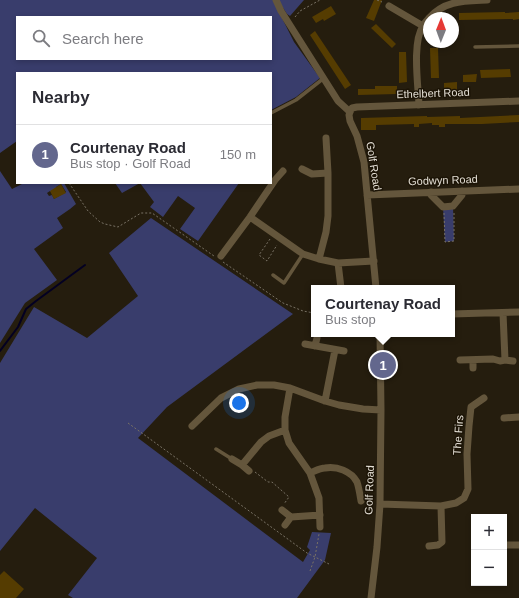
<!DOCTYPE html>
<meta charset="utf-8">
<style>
body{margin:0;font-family:Helvetica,sans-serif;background:#f2f2f3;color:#2b2b33}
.controls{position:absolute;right:12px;bottom:12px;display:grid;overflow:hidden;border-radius:0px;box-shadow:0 2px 6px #0003}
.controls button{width:36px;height:36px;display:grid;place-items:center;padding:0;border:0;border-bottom:1px solid #e1e1e2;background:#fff;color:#2b2b33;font:20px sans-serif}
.compass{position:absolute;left:423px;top:12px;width:36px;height:36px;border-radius:50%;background:#fff;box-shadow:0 2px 6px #0003;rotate:1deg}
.you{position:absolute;left:239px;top:403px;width:14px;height:14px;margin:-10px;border:3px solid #fff;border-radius:50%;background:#1a73e8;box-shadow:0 0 0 6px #1a73e833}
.badge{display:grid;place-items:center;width:26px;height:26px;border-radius:50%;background:#63678d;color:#fff;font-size:13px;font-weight:700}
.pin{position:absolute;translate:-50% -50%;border:2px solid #fff;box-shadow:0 1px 4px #0006}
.popup{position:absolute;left:311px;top:285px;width:144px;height:52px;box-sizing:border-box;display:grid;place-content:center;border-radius:0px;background:#fff;filter:drop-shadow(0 1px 3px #0005);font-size:13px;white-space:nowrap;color:#7c7c81}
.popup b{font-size:15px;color:#2b2b33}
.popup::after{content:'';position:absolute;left:50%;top:100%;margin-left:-8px;border:8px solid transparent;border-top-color:#fff}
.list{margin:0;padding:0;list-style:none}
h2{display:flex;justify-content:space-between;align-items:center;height:52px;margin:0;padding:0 16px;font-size:17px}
h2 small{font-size:13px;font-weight:400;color:#7c7c81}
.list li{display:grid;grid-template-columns:26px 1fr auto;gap:12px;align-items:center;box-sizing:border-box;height:60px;padding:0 16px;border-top:1px solid #e1e1e2}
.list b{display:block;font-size:15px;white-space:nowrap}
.list p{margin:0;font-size:13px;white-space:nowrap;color:#7c7c81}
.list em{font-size:13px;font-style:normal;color:#7c7c81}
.icon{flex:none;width:22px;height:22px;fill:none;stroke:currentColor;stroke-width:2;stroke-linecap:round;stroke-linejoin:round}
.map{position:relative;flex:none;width:519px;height:598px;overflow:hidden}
.search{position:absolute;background:#fff;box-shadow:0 2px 6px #0003;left:16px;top:16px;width:256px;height:44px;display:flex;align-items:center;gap:10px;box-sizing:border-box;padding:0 14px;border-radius:0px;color:#7c7c81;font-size:15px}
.panel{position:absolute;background:#fff;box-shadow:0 2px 6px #0003;left:16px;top:72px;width:256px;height:112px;border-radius:0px}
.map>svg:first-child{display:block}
.green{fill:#393d6c;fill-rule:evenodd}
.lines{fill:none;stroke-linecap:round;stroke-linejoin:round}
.stream{stroke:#040022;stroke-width:2}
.building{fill:#553c01}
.path{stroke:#797265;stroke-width:1;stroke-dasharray:2 2;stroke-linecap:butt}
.lane{stroke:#64563c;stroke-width:3.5}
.street{stroke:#64563c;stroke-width:7}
.labels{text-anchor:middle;stroke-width:3;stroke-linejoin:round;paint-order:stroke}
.street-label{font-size:11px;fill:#e3ded4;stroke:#1c1406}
</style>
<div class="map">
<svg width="519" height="598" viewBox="0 0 519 598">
<rect width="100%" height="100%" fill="#251d0e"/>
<!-- green -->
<path class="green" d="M0,0H273L294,42L320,78L296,97L271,110V73H17V141L0,153ZM17,17H271V59H17Z
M278,0H304L290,16L287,14Z
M0,171L12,189L24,183H64L76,204L70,209L57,218L63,228L34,249L57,280L25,303L0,343ZM61,184L66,192L54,199L52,195L49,196L47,193L50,191L51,192L57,189L56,187Z
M115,183H239L198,241L180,229L195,208L178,196L163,217L150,207L154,202L140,183L122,193Z
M453,206L454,241L445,242L443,207Z
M151,218L293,314L167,407L138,438L303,562L310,550L307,547L312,532L331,533L325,560L297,598H73L68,595L97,558L35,508L0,551V363L34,307L87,338L138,296L109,253Z"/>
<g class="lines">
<!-- stream -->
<path class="stream" d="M0,351L18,327L26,309L36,301L85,265"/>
</g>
<!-- building -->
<path class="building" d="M374,0H382L374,21L366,18Z
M331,6L336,14L324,21L323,19L316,23L312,17Z
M505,12V13L519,12V19L513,20V19L459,20V13Z
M376,24L396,44L392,48L371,28Z
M315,31L351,85L345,89L310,35Z
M430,48H438L439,78H431Z
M399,52H406L407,82L399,83Z
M510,69L511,77L481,78L480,70Z
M477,74L476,82H463V75Z
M457,82V90H444V83Z
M375,86H397V94L358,95V89H375Z
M519,115V122L482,124H445V127H439V125H432V123L419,124V127H414V124L376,125V130H361V118L427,116V117L460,116V118Z
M61,184L66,193L54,199L50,191Z
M4,571L24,589L16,598H0V575Z"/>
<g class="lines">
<!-- path -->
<path class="path" d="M377,0L382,2
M295,17L300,11L320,0
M69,183L88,211L100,222L105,224L118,227L141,213H152L214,256
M444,213L445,242L454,241V213
M270,239L259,255L267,261L277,245
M223,262L283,303L303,311L314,313
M128,423L307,553L329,564
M255,472L268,482H272L289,497L284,504
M310,571L315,557L319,534"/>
<!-- lane -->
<path class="lane" d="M475,47L519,46
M271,113L296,100L324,78
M273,275L284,283L303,254
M216,449L232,459"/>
<!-- street -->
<path class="street" d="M276,0L281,11L338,101L350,112L349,115L350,121L357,136L364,162L376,288
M389,6L423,26
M429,18C445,0 465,1 487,0
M419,105C418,84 412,42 423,26C424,23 427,21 429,18
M350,112L352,108L357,107L519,101
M302,169L312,174L328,173
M431,192V195L443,207L453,206L462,195V191
M367,195L519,189
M250,217L303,254L319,259L338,263L374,261
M221,256L250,217L275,180L283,171
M319,259L326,232L328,216V173L326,138
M338,263L341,288
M452,314L519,312
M305,344L344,351
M315,346L317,338
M460,360L493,359L500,361L505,360L503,313
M473,360V368
M505,360L513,361
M290,388L285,417V430L289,443L310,473L319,498L320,527
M325,401L335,350
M504,418L519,417
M192,426L221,398L239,389L257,385H274L290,388L325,401L339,405L363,409L381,410
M232,459L242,465L249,471
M242,465L261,442L269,436L285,430
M310,473C315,471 320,468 325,468C337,466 351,471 357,482C359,488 360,495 361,501
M380,504L441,506L456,503L464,498L468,489L467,454L469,426L471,407L484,398
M282,510L291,517
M285,525L291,517L320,515
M504,545H519
M429,546L438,545L442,542L441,506
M371,598L377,547L380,504L381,410L380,334"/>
</g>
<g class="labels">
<!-- street labels -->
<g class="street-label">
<text transform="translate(433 93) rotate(-2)" y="4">Ethelbert Road</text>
<text transform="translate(374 166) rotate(81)" y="4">Golf Road</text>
<text transform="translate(443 180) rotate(-2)" y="4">Godwyn Road</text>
<text transform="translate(458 435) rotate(-86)" y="4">The Firs</text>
<text transform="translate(369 490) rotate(-88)" y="4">Golf Road</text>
</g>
</g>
</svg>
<div class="controls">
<button>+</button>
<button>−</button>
</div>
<svg class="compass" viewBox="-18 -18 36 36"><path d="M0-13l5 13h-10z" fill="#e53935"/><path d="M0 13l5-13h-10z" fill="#7c7c81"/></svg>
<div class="you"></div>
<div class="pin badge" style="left:383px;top:365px">1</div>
<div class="popup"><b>Courtenay Road</b>Bus stop</div>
<div class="search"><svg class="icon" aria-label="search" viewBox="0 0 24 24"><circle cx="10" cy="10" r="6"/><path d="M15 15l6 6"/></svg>Search here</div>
<section class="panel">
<h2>Nearby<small></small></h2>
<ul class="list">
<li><span class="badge">1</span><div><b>Courtenay Road</b><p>Bus stop · Golf Road</p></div><em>150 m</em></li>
</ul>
</section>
</div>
